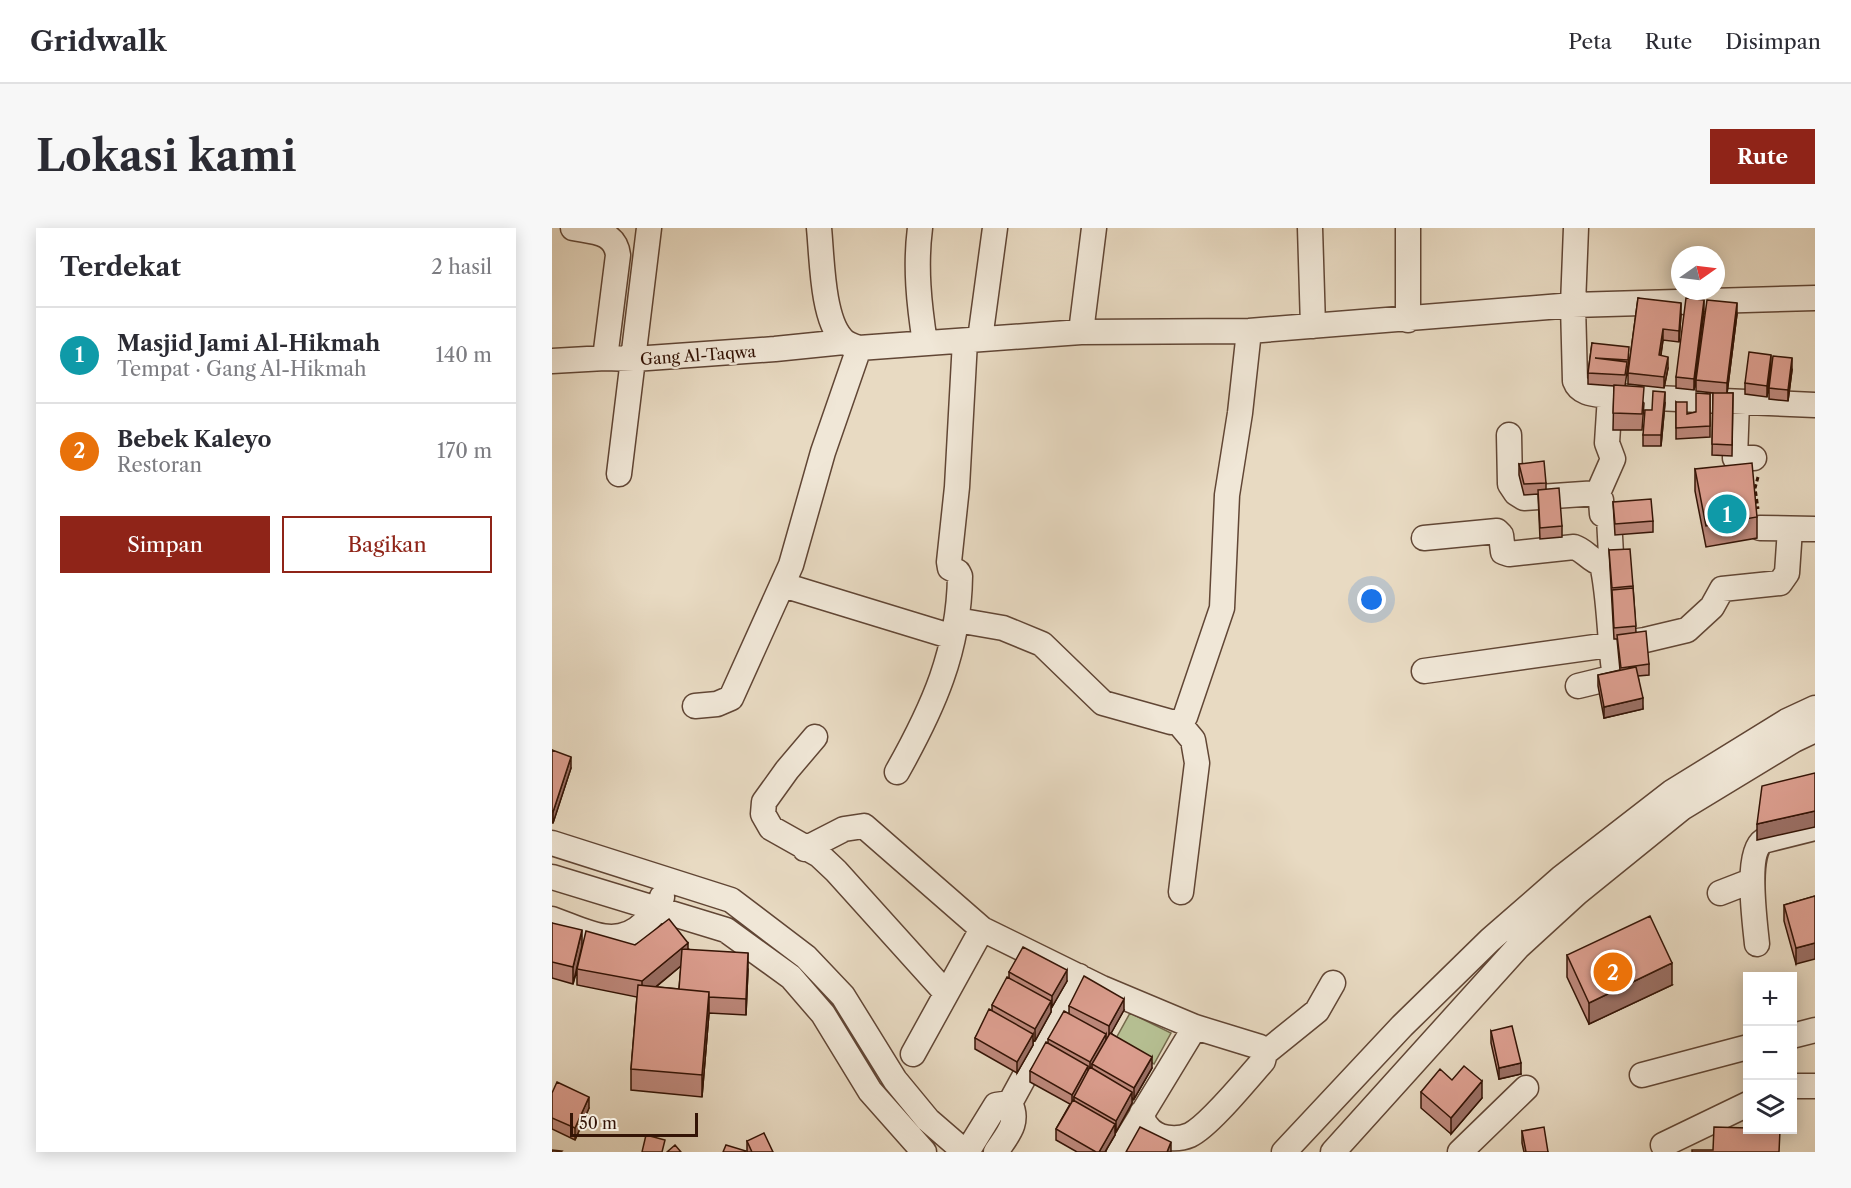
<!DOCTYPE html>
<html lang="id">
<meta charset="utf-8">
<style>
body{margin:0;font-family:"Libre Caslon Text",serif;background:#f7f7f7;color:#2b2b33}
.controls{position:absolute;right:18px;bottom:18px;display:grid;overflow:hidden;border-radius:0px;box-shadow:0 3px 15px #0003}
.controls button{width:54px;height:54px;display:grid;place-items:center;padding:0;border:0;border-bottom:2px solid #e1e1e2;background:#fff;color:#2b2b33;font:30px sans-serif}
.compass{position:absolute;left:1119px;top:18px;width:54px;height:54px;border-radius:50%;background:#fff;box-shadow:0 3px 15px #0003;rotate:76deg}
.scale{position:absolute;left:18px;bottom:15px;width:128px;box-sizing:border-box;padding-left:6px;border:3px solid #341406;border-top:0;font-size:16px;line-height:21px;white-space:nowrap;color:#341406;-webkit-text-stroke:4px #f0e7d7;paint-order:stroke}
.you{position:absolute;left:820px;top:372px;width:21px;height:21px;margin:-15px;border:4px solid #fff;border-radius:50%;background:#1a73e8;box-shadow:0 0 0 9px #1a73e833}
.badge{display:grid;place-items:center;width:39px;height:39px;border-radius:50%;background:#8f2418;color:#fff;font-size:20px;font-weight:700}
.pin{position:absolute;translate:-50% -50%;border:3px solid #fff;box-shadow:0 2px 6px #0006}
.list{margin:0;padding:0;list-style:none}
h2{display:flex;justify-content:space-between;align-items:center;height:78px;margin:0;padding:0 24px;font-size:26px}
h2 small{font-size:20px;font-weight:400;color:#7c7c81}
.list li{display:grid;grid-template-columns:39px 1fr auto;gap:18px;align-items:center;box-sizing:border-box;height:96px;padding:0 24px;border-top:2px solid #e1e1e2}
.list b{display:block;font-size:22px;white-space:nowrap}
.list p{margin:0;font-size:20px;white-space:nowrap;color:#7c7c81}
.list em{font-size:20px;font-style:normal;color:#7c7c81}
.actions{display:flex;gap:12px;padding:18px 24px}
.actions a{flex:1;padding:14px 0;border:2px solid #8f2418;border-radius:0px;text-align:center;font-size:21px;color:#8f2418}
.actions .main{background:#8f2418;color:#fff}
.icon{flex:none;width:33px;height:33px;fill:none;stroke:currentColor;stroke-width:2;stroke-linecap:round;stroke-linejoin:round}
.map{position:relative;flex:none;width:1263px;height:924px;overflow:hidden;border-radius:0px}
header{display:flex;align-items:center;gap:36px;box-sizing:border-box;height:84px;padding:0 30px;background:#fff;border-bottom:2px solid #e1e1e2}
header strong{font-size:28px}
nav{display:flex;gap:33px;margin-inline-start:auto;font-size:21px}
.intro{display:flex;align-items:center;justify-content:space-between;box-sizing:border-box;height:144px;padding:0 36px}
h1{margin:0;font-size:42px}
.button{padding:15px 27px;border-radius:0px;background:#8f2418;color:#fff;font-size:21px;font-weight:700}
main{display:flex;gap:36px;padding:0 36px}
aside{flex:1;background:#fff;border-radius:0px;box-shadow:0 3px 15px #0003}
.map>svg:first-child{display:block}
.green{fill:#b6c093;stroke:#756a4c;stroke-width:1.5}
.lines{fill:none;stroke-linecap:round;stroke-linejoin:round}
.minor-casing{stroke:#614635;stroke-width:27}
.path{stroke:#341406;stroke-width:3;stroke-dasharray:4.5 3;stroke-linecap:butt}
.minor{stroke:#f0e7d7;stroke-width:24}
.wall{fill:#bd887b;stroke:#341406;stroke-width:1.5;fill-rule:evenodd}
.shaded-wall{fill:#9a6f64;stroke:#341406;stroke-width:1.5}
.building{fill:#dc9e8f;stroke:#341406;stroke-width:1.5}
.labels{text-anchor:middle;stroke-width:5;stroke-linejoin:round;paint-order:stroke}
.street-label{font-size:16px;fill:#341406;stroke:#f0e7d7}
</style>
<header>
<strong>Gridwalk</strong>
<nav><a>Peta</a><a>Rute</a><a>Disimpan</a></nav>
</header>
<div class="intro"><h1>Lokasi kami</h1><a class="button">Rute</a></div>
<main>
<aside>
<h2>Terdekat<small>2 hasil</small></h2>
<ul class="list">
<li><span class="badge" style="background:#0f9aa8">1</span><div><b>Masjid Jami Al-Hikmah</b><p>Tempat · Gang Al-Hikmah</p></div><em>140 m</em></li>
<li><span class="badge" style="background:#e8710a">2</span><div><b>Bebek Kaleyo</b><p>Restoran</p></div><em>170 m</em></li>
</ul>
<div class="actions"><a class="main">Simpan</a><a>Bagikan</a></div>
</aside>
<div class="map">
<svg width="1263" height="924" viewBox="0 0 1263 924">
<rect width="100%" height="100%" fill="#e8dac2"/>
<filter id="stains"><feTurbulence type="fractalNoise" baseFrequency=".00333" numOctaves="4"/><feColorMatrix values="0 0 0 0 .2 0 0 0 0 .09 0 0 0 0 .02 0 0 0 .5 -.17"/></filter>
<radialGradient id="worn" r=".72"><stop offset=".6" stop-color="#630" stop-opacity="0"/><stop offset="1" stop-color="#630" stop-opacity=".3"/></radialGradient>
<!-- green -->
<path class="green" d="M578,785L619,805L602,836L562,814Z"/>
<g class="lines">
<defs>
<path id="minor" d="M21,0C41,4 63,3 66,27L53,130
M267,0C270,29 270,90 290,111C294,116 301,118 307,120L529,104L697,103L1021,77L1263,70
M368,0C363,39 367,76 373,115
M758,0L761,98
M1024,0L1021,77L1023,153C1028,167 1045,166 1058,168L1263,177
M856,92V0
M529,104L542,0
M428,111L443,0
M0,133L53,130L82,131L223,121L292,114
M1185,174L1183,230H1202
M957,207L958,256L964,265L972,270L1046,265
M67,246L97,0
M1046,265L1061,231L1055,215L1058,168
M1046,265L1049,272L1050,286L1057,290L1059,327L1050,336
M1208,300L1263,301
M872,310L945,303L949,307L951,324L957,326L1022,319C1034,323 1037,332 1050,336
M231,357L401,409
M405,392L451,400L490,416L551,475L619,494H626L633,489L670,380L675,267L688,185L697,103
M872,443L1093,412L1135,402L1160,379L1170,361L1228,355L1235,345L1238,301
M1026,458L1063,449C1057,412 1058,371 1050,336
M143,478L165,476L179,470L239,337L271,224L307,120
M626,494L641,512L645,535L629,664
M263,509L235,542L212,574L211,586L219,600L267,627L284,643L394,765
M345,544C381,480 407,423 408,348L406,344L398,340L397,334L405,259L413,113
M0,615L179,672L254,729L291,768L343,852L376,892L413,924
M253,621L292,601L312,598L430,701L550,760L643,799L708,819L713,825
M0,649L174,702L239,749L271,786L318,863L372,924
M1168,665L1199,653
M0,691C32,702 64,723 92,695C101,687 107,681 110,669
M1205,716C1203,695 1193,625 1211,613L1263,600
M1240,808L1263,802
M361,826L430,701
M1090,847L1196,819
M1240,858H1263
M458,875L527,748
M590,885C591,889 592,895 595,898C604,911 624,913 638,907C657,898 695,851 711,833L713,825L765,783L781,755
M1111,917L1196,876
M415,924L444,877L458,875
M444,924C455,907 468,895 458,875
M567,924L643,799
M732,924L850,798L938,712L1009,650L1120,564L1235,493L1263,480
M781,924L966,719L1025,665L1130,580L1242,512L1263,502
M908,924L974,860"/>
</defs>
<!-- minor casing -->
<use href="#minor" class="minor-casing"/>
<!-- path -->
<path class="path" d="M1206,249L1203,260L1206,281"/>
<!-- minor -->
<use href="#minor" class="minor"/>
</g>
<!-- wall -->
<path class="wall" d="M1086,70L1129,86L1127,114L1111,112L1109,127L1116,140L1112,160L1076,156V145Z
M1152,83L1142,162L1124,160V149Z
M1185,86L1175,165H1181L1180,228L1160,227L1161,165L1144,163V152Z
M1040,115L1077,130L1073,158L1092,175L1090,202H1061L1062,158L1036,156V145Z
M1219,138L1215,169L1193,166V155Z
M1240,142L1236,173L1217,171V160Z
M1158,166V209L1124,211V174L1135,186L1144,184Z
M1113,175L1109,218H1091V207L1100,182Z
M967,236L994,255V261L1010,298V309L988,311L986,266L972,267L967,247Z
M1143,241L1205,289V310L1154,319L1143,263Z
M1061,274L1101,293V304L1063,307Z
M1057,322L1081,358L1084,404L1097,436V447L1086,448L1091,481L1052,490L1046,458V447L1068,442L1065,411H1062Z
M0,522L19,540L1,595H0Z
M1263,668L1244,736L1232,693V677Z
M0,695L30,717H83L136,721L196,741L194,787L157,785L150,869L79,862V841L85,769L25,757V742L21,756L0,750ZM129,738L127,761L104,759Z
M1015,727L1120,757L1037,796L1015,749Z
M457,744L515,753L500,779L499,778V784L483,813L481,812V817L465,845L423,821V810L440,783V777L457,750Z
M517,778L572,782L559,805L600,840L582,871L580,870V875L564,904L563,903V907L553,924H525L504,912V901L518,876L478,854V843L496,816V811L517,785Z
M939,803L969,846L947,851L939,815Z
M900,852L930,870L899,906L869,880V864Z
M0,865L37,880L23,912L0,901Z
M970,903L996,924H972L970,915Z
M195,913L221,924H195Z"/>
<!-- shaded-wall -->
<path class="shaded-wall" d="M1152,72V83L1142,162V151Z
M1129,75V86L1127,114V103Z
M1185,75V86L1175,166V155Z
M1111,101V112L1107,138V127Z
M1219,127V138L1215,169V158Z
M1116,129V140L1112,160V149Z
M1240,130V142L1236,173V162Z
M1113,164V175L1109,218V207Z
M1091,470V481L1052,490V479Z
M19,529V540L1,595V584Z
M1263,583V599L1205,612V596Z
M30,702V718L21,756V739Z
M136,715V732L90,770V753Z
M1263,715V731L1244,736V720Z
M196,725V741L194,787V771Z
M1120,735V757L1037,796V775Z
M515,742V753L500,779V768Z
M157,764V785L150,869V847Z
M572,771V782L557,809V798Z
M499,773V784L483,813V801Z
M481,806V817L465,845V834Z
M554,806V817L540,836V842L538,845V834Z
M600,829V840L582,871V860Z
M969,835V846L947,851V840Z
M536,838V849L522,869V875L520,878V867Z
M930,853V870L899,906V890Z
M580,864V875L564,904V893Z
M37,869V880L23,912V900Z
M563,896V907L553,924H547Z
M619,914V924H615Z"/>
<!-- building -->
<path class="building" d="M1086,70L1129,75L1127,103L1111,101L1107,127L1116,129L1112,149L1076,145Z
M1134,70L1152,72L1142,151L1124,149Z
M1155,72L1185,75L1175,155L1144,152Z
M1040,115L1077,119L1076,132L1043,130L1075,134L1073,147L1036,145Z
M1197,124L1219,127L1215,158L1193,155Z
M1221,128L1240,130L1236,162L1217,160Z
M1062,157L1092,159L1090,186L1061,185Z
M1101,163L1113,164L1109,207H1091L1093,182H1100Z
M1144,165L1158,166V198L1124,200V174H1135V186L1144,184Z
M1161,165H1181L1180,217L1160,216Z
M992,233L994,255L972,256L967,236Z
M1200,235L1205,289L1154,298L1143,241Z
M1007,260L1010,298L988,300L986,262Z
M1099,271L1101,293L1063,296L1061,274Z
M1078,321L1081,358L1060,360L1057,322Z
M1081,360L1084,398L1062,400L1060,362Z
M1094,403L1097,436L1069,440L1065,407Z
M1084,439L1091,470L1052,479L1046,447Z
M0,522L19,529L1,584H0Z
M1263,545V583L1205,596L1210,558Z
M1263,668V715L1244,720L1232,677Z
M1098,688L1120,735L1037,775L1015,727Z
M117,691L136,715L90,753L25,741L34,703L83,717Z
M0,695L30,702L21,739L0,734Z
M471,719L515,742L500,768L457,744Z
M130,721L196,725L194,771L157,769V764L127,761Z
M532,748L572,771L557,798L517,778Z
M455,749L499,773L483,801L440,777Z
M86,757L157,764L150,847L79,841Z
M437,781L481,806L465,834L423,810Z
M512,783L554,806L538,834L496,811Z
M960,798L969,835L947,840L939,803Z
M558,805L600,829L582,860L540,836Z
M494,814L536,838L520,867L478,843Z
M912,838L930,853L899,890L869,864L888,841L900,852Z
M538,839L580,864L564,893L522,869Z
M5,854L37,869L23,900L0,890V865Z
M521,872L563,896L547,924H544L504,901Z
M588,899L619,914L615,924H574Z
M992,899L996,924H974L970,903Z
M1162,899L1196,900V902H1228L1227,924H1140V922H1161Z
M212,905L221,924H200L195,913Z
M94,907L113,912L110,924H90Z
M123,917L129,924H115Z
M174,917L194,923V924H171Z
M0,922L10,923L9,924H0Z"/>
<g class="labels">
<!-- street labels -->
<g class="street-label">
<text transform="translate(146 127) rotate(-4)" y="6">Gang Al-Taqwa</text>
</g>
</g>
<rect width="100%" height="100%" filter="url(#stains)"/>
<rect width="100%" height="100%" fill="url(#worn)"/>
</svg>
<div class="controls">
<button>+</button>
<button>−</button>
<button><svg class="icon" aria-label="layers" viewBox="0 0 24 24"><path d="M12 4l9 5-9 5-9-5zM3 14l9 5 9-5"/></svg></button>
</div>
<svg class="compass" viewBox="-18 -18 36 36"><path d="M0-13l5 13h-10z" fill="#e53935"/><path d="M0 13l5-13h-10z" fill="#7c7c81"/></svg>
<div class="scale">50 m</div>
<div class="you"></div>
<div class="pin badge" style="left:1175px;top:286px;background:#0f9aa8">1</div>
<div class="pin badge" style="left:1061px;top:744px;background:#e8710a">2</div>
</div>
</main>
